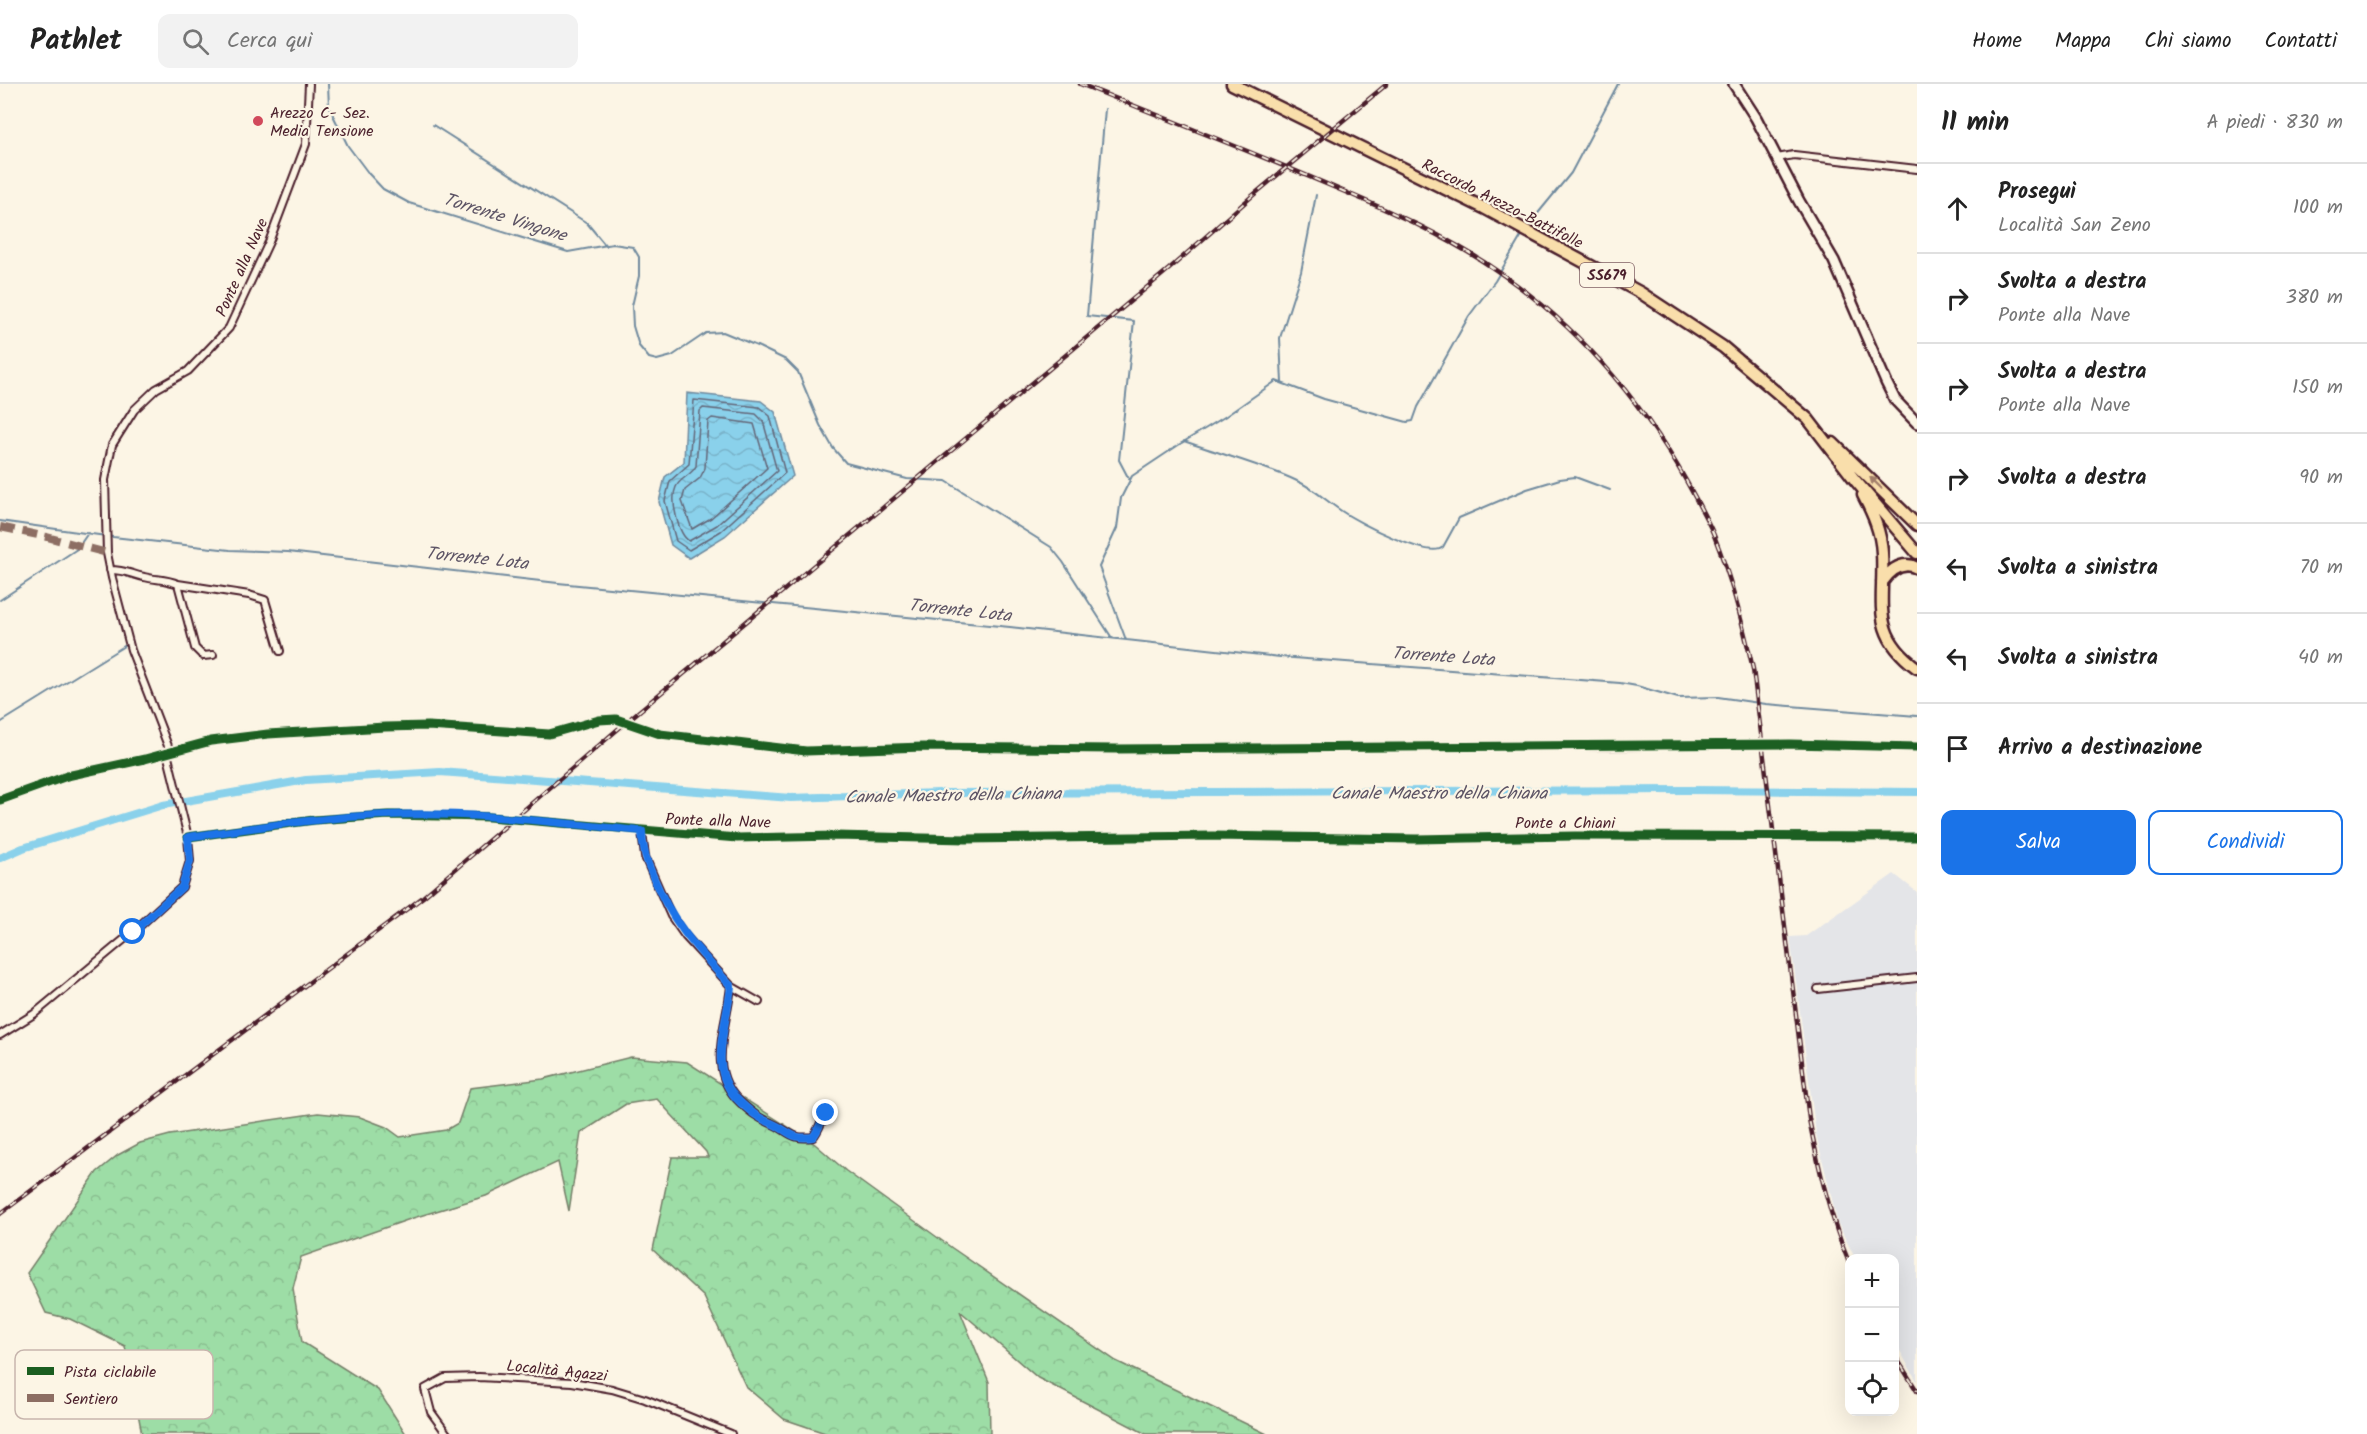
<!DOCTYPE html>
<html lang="it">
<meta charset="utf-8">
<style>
body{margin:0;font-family:Kalam,sans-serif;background:#f2f2f2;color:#222}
.controls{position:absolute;right:18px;bottom:18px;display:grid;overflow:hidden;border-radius:12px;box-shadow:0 6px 24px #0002}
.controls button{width:54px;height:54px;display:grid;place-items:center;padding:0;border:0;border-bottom:2px solid #e0e0e0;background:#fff;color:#222;font:30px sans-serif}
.stop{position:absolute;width:18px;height:18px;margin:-14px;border:4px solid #1a73e8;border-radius:50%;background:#fff}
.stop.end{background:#1a73e8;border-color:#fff;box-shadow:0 2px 6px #0008}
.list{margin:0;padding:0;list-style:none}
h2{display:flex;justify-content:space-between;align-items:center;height:78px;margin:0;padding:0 24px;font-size:26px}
h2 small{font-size:20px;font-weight:400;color:#767676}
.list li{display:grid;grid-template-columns:39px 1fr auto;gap:18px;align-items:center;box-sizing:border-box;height:90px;padding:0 24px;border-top:2px solid #e0e0e0}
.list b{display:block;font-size:22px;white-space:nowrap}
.list p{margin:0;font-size:20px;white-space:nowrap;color:#767676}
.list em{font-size:20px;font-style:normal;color:#767676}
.actions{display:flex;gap:12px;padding:18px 24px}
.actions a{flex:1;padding:14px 0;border:2px solid #1a73e8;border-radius:12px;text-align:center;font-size:21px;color:#1a73e8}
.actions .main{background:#1a73e8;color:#fff}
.icon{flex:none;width:33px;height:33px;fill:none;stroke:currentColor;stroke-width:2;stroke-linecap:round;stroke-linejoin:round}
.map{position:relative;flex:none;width:1917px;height:1350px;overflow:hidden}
header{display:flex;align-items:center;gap:36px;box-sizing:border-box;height:84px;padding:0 30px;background:#fff;border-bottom:2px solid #e0e0e0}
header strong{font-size:28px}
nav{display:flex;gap:33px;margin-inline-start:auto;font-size:21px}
.search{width:420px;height:54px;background:#f2f2f2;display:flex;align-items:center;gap:15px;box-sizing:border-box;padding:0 21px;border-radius:12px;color:#767676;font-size:22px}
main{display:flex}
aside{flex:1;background:#fff}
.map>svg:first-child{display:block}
.built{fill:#e4e5e8}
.forest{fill:url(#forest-crowns);stroke:#747e68;stroke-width:1.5}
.water{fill:url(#water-waves);stroke:#708a9e;stroke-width:1.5}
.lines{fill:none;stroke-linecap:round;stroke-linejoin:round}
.shore{stroke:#646678;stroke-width:1.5}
.stream{stroke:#708a9e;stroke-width:2}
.canal{stroke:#8ad1eb;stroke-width:8}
.street-casing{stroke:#4a1f2b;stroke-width:10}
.secondary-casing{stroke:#4a1f2b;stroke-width:14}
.primary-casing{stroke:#4a1f2b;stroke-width:15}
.street{stroke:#fcf5e5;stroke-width:6}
.secondary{stroke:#fcf5e5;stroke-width:9}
.primary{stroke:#f9deab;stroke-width:10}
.rail-casing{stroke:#4a1f2b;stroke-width:4.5}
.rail{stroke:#fcf5e5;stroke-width:2;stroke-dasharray:7;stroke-linecap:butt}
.quiet{stroke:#8d6e63;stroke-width:8;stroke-dasharray:15 8;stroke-linecap:butt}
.cycleway-casing{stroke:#fcf5e5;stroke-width:13}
.cycleway{stroke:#1b5e20;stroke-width:9}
.oneway{fill:#a27e6b}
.route{stroke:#1a73e8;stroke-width:8}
.poi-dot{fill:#d1495b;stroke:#fcf5e5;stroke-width:2}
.labels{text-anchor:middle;stroke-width:4.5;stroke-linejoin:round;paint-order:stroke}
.shield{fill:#fcf5e5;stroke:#7f5f63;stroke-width:1.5}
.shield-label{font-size:15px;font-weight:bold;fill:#4a1f2b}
.poi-label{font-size:16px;fill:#4a1f2b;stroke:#fcf5e5;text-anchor:start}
.street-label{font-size:16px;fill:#4a1f2b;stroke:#fcf5e5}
.water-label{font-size:18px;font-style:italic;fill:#5d5465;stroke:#fcf5e5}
.key{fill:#fcf5e5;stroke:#c7b5ad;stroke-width:1.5}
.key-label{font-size:16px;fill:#4a1f2b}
</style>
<header>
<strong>Pathlet</strong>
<div class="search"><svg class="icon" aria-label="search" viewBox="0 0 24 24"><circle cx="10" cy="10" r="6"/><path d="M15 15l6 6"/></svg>Cerca qui</div>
<nav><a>Home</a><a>Mappa</a><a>Chi siamo</a><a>Contatti</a></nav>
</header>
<main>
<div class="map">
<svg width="1917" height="1350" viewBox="0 0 1917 1350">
<defs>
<pattern id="forest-crowns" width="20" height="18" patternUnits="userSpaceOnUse" patternTransform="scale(1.5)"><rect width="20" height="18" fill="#9ddda6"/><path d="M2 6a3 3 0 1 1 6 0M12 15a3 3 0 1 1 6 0" fill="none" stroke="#89bd8f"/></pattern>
<pattern id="water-waves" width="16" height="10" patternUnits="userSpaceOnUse" patternTransform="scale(1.5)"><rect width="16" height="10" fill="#8ad1eb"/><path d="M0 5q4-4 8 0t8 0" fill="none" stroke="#79b3ca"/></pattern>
</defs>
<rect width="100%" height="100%" fill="#fcf5e5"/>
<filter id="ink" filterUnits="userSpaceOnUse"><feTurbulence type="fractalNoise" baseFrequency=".0167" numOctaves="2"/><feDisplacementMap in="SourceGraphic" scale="12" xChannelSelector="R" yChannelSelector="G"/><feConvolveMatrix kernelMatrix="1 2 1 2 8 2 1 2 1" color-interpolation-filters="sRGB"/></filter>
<g filter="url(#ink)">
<!-- built -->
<path class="built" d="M1894,790L1917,808V1297L1895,1258L1894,1174H1855L1838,1140L1816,1050L1790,853L1806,852Z"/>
<!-- forest -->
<path class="forest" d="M631,973L687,978L815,1060L846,1087L952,1164L1116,1277L1267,1350H1146L1038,1294L960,1227L989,1298L990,1350H828L784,1335L746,1303L704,1213L653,1166L672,1073H708L706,1068L657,1015L626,1020L581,1049L569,1127L558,1078L486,1112L413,1134L301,1173L293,1204L302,1258L378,1306L406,1350H142L125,1262L70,1235L46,1229L27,1189L97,1088L118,1071L140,1059L170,1051L318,1029L360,1033L386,1043L400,1053L446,1046L458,1039L470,1004L543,995Z"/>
<!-- water -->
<path class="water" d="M687,309L761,317L775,328L793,392L725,452L689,474L671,461L659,418L665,393L684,378Z"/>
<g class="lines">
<!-- shore -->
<path class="shore" d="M694,316L759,323L770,332L785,389L721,447L689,466L676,457L665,417L670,397L689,380Z
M703,324L756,330L763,337L777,387L717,441L689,457C678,450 670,416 676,403C680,394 692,391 696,382L700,327Z
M712,334L754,340L767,384L711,434L692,445L682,417L685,406L700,394L705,384L708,337Z"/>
<!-- stream -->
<path class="stream" d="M328,0L329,23L348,62L369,90L383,105L409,119L568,168L613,160L633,163L639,173V192L632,222L633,242L639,262L649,274L657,276L672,272L706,249L723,248L757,262L786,276L798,288L820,341L833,364L846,379L907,395L946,397L1051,463L1063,478L1112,554
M1105,25L1087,232L1134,237L1119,376L1130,397
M433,41L587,139L606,162
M1530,139L1571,89L1618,0
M1282,299L1280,254L1301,188L1316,111
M1184,357C1220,370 1263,381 1297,397C1314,404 1327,418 1343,428C1358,438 1430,476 1443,463L1459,434L1527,405L1560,395L1575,393L1610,406
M0,437L113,453L230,466L288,468L558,499L1010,543L1280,573L1620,599L1637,602L1678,614L1718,613L1766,620L1917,632
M0,516L77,465L88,449
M1126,556L1099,483L1117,444L1121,414L1132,392L1180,360L1226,332L1276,297L1324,315L1407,338L1413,337L1418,323L1469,232L1495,197L1522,151
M0,639L129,559"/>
<!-- canal -->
<path class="canal" d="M0,774L23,764L163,721L306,696L440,688L791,714L939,709L1686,706L1917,708"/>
<defs>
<path id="street" d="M1777,74L1794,71L1917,85
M110,486C126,486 130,490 144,493C156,496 166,495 178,500L195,564L203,572L213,571
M178,500L249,511L265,516L280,567
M1573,663L1790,660L1917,663
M0,716L67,692L145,675L211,657
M642,747L645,773L671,832L685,852L731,902L759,918
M188,753L314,736L388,731L489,733L737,754L836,752L966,755L1213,752L1416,755L1575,752L1917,753
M731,902C727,944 705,986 741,1019C751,1028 758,1034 771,1039C790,1047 790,1056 813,1053C819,1046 821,1037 826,1029
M1818,905L1917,894
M0,951L34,930L133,848L182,803L190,777L188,753L167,669L168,662L131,566L112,494L107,469L105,396L112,361L134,326L156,305L188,287L229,244L269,158L306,60L309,0
M447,1350L431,1328L425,1305L445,1294L479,1293L572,1298L612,1305L645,1315L731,1350"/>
<path id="secondary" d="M1734,0L1756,34L1799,117L1834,177L1886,298L1895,316L1917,339"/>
<path id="primary" d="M1232,0L1484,124L1641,209L1723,263L1808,335L1855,396L1917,469
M1833,359L1917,441
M1863,411C1873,430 1881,448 1882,469C1885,518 1869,549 1917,584
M1882,498C1890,487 1902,476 1917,484"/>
</defs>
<!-- street casing -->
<use href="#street" class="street-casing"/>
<!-- secondary casing -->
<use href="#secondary" class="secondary-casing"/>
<!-- primary casing -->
<use href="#primary" class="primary-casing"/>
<!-- street -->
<use href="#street" class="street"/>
<!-- secondary -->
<use href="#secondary" class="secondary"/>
<!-- primary -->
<use href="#primary" class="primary"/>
<defs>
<path id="rail" d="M1080,0C1164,34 1248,66 1331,102C1390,127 1450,153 1503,191C1585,248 1650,327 1696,415C1702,428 1710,440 1715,454C1732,497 1743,540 1753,585L1809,1035C1819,1085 1830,1134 1850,1181
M0,1130L423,813L632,633L1169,185L1251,113L1387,0
M1894,1270L1917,1307"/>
</defs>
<!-- rail casing -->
<use href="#rail" class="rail-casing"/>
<!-- rail -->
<use href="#rail" class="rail"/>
<!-- quiet -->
<path class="quiet" d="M0,443L47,453L107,469"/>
<defs>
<path id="cycleway" d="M0,716L67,692L145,675L211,657L268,650L385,643L428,642L549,650L599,636L616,635L660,650L806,667L923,663L1116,665L1790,660L1917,663
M188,753L314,736L388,731L489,733L737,754L836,752L966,755L1213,752L1416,755L1575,752L1917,753"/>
</defs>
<!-- cycleway casing -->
<use href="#cycleway" class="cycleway-casing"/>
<!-- cycleway -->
<use href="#cycleway" class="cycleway"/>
</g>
<!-- one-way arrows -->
<defs><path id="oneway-solid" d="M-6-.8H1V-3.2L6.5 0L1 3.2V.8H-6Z" transform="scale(1.5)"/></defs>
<use class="oneway" href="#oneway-solid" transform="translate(1876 399) rotate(-136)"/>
</g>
<g class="lines" filter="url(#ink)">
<!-- route -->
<path class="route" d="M133,848L182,803L190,777L188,753C254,744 320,733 387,731C472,727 557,739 642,747C642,763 646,777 653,792C672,839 697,865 731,902C727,944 705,986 741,1019C751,1028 758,1034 771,1039C790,1047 790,1056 813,1053C819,1046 821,1037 826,1029"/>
</g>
<!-- markers -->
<circle class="poi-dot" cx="258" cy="37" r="6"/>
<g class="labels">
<!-- shield labels -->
<rect class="shield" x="1580" y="179" width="54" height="24" rx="4.5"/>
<g class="shield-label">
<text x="1607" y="196">SS679</text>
</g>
<!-- poi labels -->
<g class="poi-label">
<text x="270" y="34">Arezzo C- Sez.<tspan x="270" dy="18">Media Tensione</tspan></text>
</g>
<!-- street labels -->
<g class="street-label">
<text transform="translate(1503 119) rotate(27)" y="6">Raccordo Arezzo-Battifolle</text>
<text transform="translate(241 183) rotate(-66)" y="6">Ponte alla Nave</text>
<text transform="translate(718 736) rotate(2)" y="6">Ponte alla Nave</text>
<text x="1565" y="744">Ponte a Chiani</text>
<text transform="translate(557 1286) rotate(6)" y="6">Località Agazzi</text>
</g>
<!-- water labels -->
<g class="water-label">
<text transform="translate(505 133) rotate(17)" y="6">Torrente Vingone</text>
<text transform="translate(477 474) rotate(6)" y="6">Torrente Lota</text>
<text transform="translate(960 526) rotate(6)" y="6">Torrente Lota</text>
<text transform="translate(1443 572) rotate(4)" y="6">Torrente Lota</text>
<text x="1439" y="715">Canale Maestro della Chiana</text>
<text transform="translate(953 711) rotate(-1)" y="6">Canale Maestro della Chiana</text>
</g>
</g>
<!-- legend -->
<rect x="15" y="1266" width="198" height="69" rx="9" class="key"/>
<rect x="27" y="1283" width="27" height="8" fill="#1b5e20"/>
<rect x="27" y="1310" width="27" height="8" fill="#8d6e63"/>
<g class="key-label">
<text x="64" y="1293">Pista ciclabile</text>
<text x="64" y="1320">Sentiero</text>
</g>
</svg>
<div class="controls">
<button>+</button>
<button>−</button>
<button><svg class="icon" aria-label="locate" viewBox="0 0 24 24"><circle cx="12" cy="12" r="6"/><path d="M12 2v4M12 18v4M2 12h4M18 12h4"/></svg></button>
</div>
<div class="stop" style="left:133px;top:848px"></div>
<div class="stop end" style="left:826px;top:1029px"></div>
</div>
<aside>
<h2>11 min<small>A piedi · 830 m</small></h2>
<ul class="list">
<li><svg class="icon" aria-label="ahead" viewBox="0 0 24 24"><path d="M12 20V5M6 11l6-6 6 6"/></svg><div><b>Prosegui</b><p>Località San Zeno</p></div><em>100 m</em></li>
<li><svg class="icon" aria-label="right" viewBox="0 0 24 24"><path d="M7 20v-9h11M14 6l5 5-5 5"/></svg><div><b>Svolta a destra</b><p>Ponte alla Nave</p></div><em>380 m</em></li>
<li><svg class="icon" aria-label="right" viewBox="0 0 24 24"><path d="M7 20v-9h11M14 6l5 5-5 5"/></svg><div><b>Svolta a destra</b><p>Ponte alla Nave</p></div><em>150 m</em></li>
<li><svg class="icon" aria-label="right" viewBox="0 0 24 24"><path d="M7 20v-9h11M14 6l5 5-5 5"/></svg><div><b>Svolta a destra</b></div><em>90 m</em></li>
<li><svg class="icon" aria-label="left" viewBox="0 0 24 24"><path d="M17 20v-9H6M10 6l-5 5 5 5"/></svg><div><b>Svolta a sinistra</b></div><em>70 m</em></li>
<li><svg class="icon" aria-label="left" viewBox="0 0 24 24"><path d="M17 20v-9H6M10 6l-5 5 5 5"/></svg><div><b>Svolta a sinistra</b></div><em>40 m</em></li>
<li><svg class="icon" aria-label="arrive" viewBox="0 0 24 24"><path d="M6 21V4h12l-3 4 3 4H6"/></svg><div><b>Arrivo a destinazione</b></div></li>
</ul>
<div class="actions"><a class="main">Salva</a><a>Condividi</a></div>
</aside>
</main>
